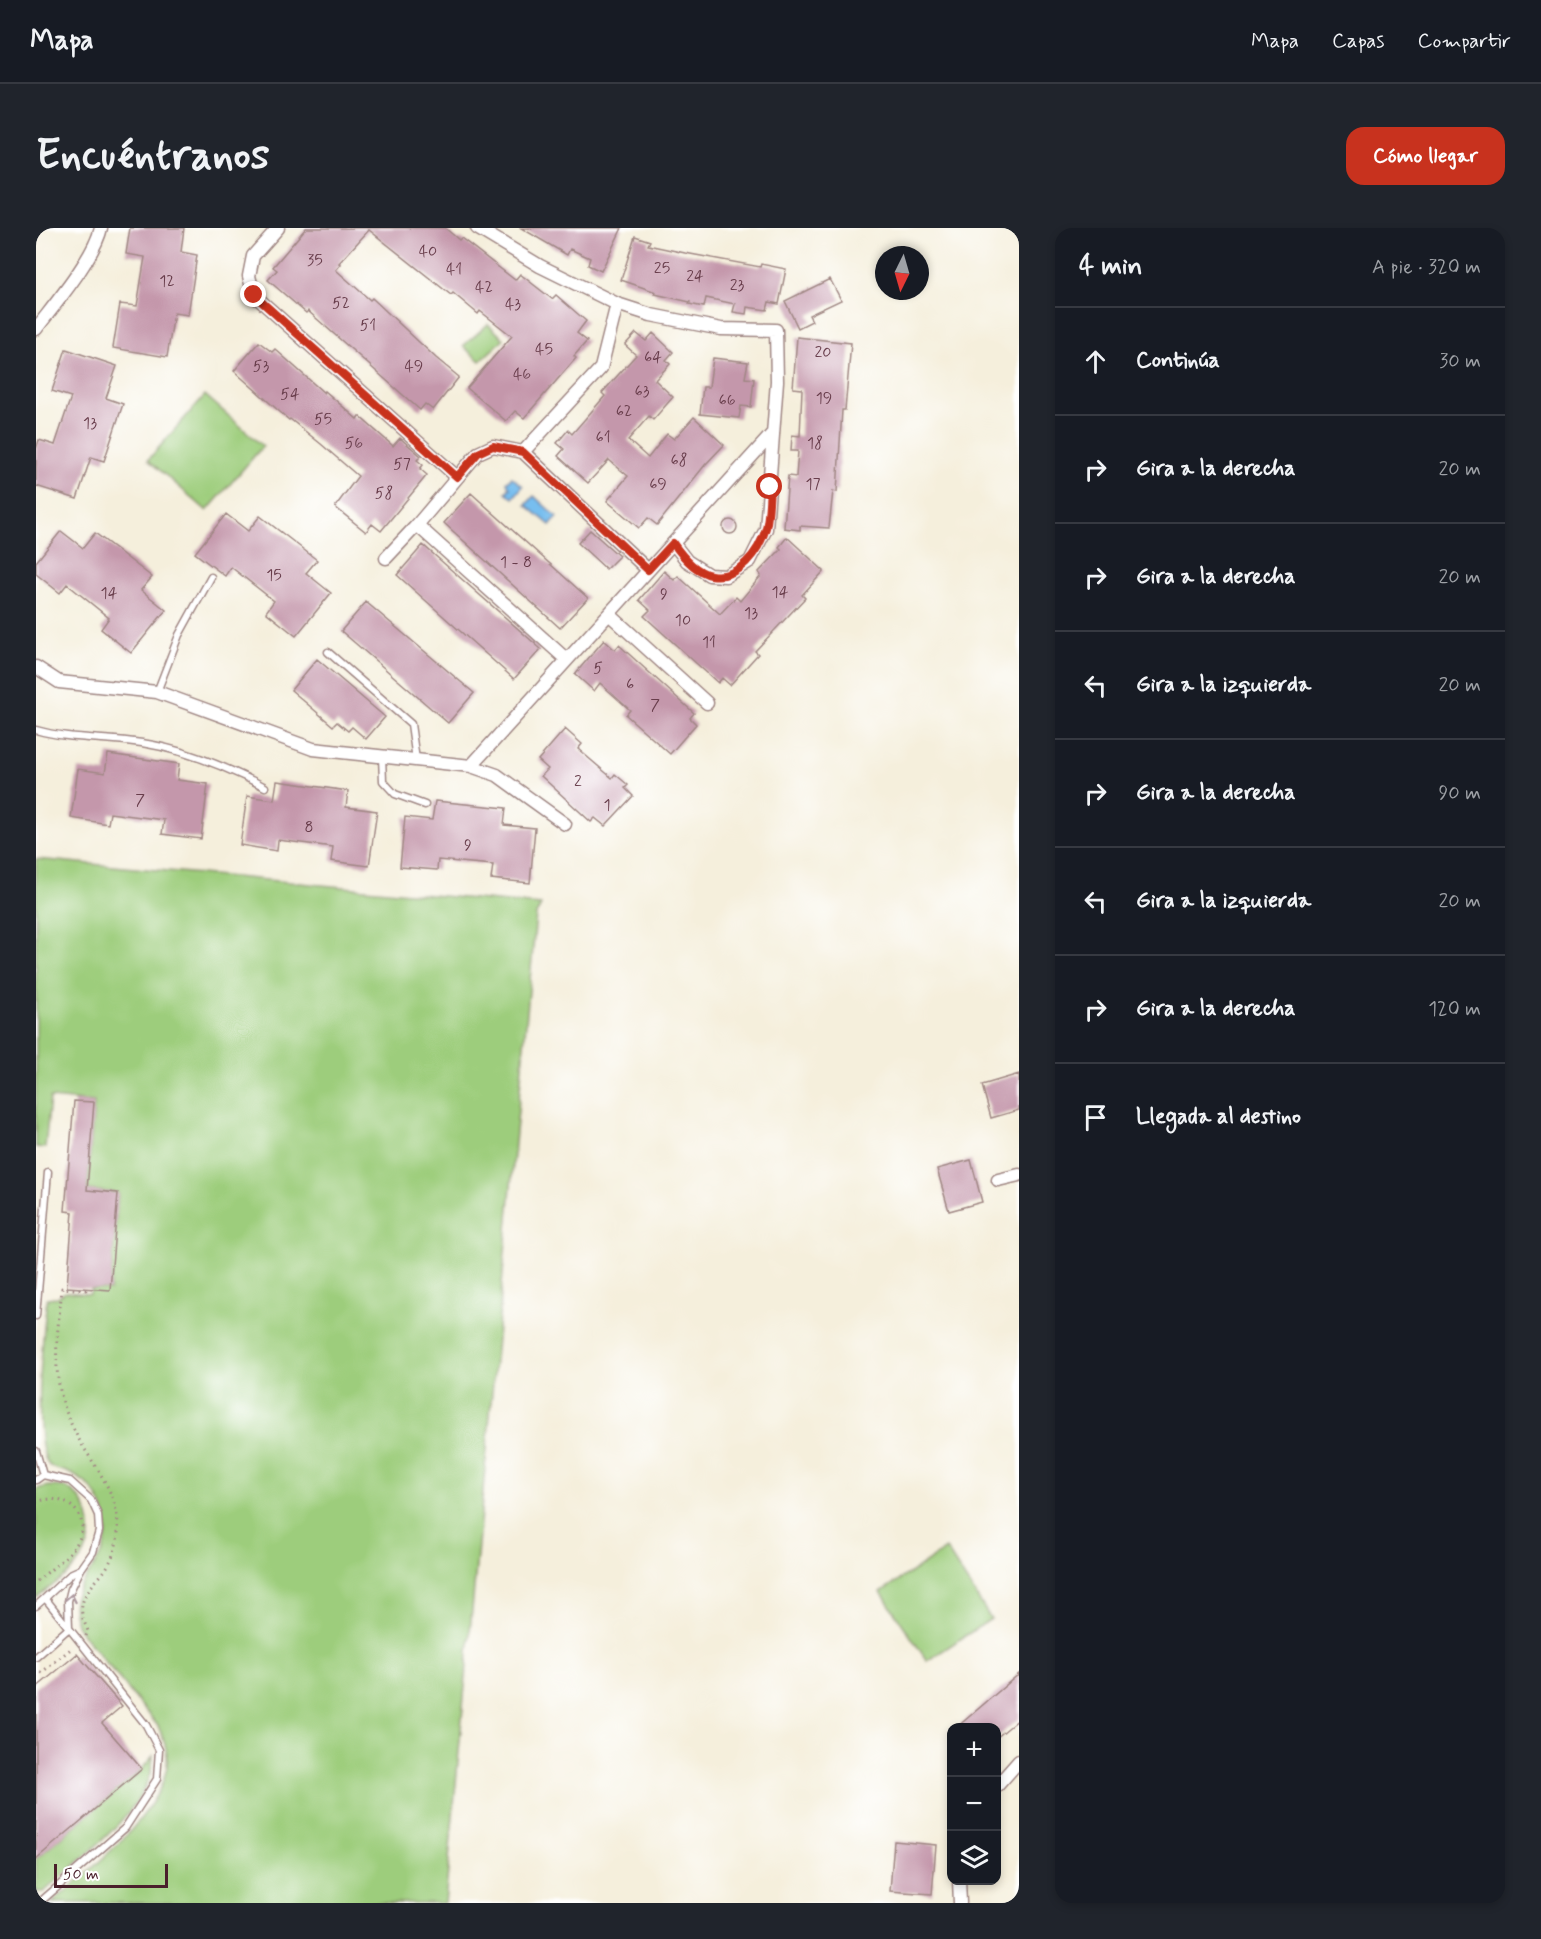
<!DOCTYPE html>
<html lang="es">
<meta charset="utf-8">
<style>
body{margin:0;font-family:Mynerve,sans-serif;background:#20242c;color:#f1f3f6}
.controls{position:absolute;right:18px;bottom:18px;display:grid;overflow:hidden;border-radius:12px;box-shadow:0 3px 9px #0003}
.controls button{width:54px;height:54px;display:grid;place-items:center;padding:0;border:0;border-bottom:2px solid #363941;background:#171b24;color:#f1f3f6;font:30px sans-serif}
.compass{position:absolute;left:839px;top:18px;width:54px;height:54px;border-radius:50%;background:#171b24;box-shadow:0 3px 9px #0003;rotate:185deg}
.scale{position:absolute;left:18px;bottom:15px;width:114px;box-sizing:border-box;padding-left:6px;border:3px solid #4a1f2b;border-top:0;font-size:16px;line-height:21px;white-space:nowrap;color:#4a1f2b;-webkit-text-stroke:4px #fff;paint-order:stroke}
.stop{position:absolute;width:18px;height:18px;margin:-14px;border:4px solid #c8321e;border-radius:50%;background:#fff}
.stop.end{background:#c8321e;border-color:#fff;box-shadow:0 2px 6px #0008}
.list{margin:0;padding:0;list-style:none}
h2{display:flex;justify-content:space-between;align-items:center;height:78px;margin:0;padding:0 24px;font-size:26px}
h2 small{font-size:20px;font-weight:400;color:#9ea1a6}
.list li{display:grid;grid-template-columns:39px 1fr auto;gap:18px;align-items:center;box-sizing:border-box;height:108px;padding:0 24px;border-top:2px solid #363941}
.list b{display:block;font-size:22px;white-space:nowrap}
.list em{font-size:20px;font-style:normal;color:#9ea1a6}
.icon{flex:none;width:33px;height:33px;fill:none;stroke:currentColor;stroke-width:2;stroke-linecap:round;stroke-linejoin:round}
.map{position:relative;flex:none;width:983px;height:1675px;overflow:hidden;border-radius:18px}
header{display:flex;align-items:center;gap:36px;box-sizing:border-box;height:84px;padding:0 30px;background:#171b24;border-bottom:2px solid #363941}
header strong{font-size:28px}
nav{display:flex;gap:33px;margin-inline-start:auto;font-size:21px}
.intro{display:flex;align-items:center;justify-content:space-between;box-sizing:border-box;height:144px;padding:0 36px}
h1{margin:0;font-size:42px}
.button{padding:15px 27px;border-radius:18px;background:#c8321e;color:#fff;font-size:21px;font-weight:700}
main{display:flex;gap:36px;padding:0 36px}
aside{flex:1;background:#171b24;border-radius:18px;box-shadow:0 3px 9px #0003}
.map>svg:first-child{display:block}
.green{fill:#9dcd7c;stroke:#747654;stroke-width:1.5}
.water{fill:#77beef;stroke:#606e8d;stroke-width:1.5}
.building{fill:#c497ab}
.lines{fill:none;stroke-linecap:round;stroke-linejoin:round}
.service-casing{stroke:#a08784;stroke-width:9}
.minor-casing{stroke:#a08784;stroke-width:15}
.path{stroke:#a08784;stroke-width:3;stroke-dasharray:1.5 4.5;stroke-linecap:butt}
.service{stroke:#fff;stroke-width:6}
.minor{stroke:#fff;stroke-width:12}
.oneway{stroke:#ae9aa0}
.route{stroke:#c8321e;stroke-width:8}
.labels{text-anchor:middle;stroke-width:4.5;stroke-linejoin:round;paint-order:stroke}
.number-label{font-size:16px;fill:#683d4b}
</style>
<header>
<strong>Mapa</strong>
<nav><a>Mapa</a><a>Capas</a><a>Compartir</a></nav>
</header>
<div class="intro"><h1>Encuéntranos</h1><a class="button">Cómo llegar</a></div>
<main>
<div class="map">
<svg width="983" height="1675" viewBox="0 0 983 1675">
<rect width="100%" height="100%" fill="#fff"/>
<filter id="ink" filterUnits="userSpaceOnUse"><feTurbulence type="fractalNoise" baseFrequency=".0167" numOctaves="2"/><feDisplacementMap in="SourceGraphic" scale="12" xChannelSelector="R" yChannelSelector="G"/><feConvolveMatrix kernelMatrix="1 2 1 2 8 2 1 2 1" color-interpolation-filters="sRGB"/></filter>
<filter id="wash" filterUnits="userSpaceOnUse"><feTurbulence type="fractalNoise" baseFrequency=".008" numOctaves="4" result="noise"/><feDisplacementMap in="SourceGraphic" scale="24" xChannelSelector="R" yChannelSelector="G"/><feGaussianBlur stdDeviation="1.35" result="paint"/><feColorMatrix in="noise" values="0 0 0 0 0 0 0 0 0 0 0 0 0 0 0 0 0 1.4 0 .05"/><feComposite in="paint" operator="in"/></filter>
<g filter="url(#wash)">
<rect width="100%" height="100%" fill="#f5efdc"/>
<!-- green -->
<path class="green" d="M452,96L468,111L444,133L427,118Z
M169,167L227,218L171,283L112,232Z
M0,631L505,677L500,687L409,1675H16C53,1642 118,1593 130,1543C134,1527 128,1512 122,1498L45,1404C16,1355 78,1345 70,1292C66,1268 51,1251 28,1243C23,1241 16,1242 12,1236C9,1232 8,1224 6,1219C0,1172 6,1118 11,1070L22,1069L29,1064L54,1066L55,1061L74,1062L82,965L51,962L58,874L14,870L9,920L0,919Z
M13,1258C17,1258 23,1258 27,1259C53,1268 61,1304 48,1326C38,1344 15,1358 0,1370V1261Z
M910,1321L955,1391L891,1433L845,1364Z
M117,1528C117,1579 43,1632 8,1664H0V1631L106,1541Z"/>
<!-- water -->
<path class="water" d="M476,249L487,258L477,270L470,264L474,260L471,254Z
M498,268L521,289L514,297L490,277Z"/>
<g id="blocks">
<!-- building -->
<path class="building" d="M94,0H148L145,24L161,27L152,87L138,85L131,129L77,120L84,76L101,78L109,29L90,26Z
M270,0H409L423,12L425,10L479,52L484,46L516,71L520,67L550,93L541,105L551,113L538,128L540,130L488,190L479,183L470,193L431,160L476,108L444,83L442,86L417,65L415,67L333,2L303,35L305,36L300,42L334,72L336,70L400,130L423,149L397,182L389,176L384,182L272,83L270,85L232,52L241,42L237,39Z
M485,0H586L565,43L552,37L554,30L534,21L531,27Z
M599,8L614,13L612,17L649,25L724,39L725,36L750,41L743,76L733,74L731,82L711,79L710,86L697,84L699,76L670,70L668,79L653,76L654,74L619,66L620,64L585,52Z
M794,51L805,72L773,87L776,93L762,100L749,73Z
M600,105L610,113L617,105L637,124L630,132L634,136L619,152L637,169L617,192L613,188L592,212L612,230L631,206L638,211L658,189L688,217L669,237L621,297L612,290L603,300L571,273L592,248L573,232L552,255L522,228L528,221L521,215L532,202L536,206L569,168L566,165L600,127L589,117Z
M761,109L815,115L809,182H806L801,264L797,263L793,300L764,298V302L748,300L752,248L760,249L762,223H755L756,207L764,208L766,161L757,160Z
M223,114L236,124L239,121L288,165L289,163L321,191L323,188L357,218L364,210L385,228L381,232L387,237L384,241L391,247L345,303L336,296L330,304L299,279L322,248L285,216L254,191L253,192L198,143Z
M30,121L81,138L70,170L87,176L68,233L55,229L41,271L0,258V221L3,212L19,217L35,169L16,163Z
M677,130L712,134L709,150L718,151L715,179L705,178L703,190L664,186L667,159H673Z
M435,265L552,370L524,400L408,295Z
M190,286L212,303L224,288L281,332L270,345L295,365L260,408L230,384L238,373L195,339L189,348L159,325Z
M687 299a7 7 0 1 1 14 0a7 7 0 1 1-14 0Z
M554,302L583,328L570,341L542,315Z
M25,303L47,320L59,305L116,349L105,362L130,382L95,425L65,401L73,390L31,356L24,365L0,346V334Z
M751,309L788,343L766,367L769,370L719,423L722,426L694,457L686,450L682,455L608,388L614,382L603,372L628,343L638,352L642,348L684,386L700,369L704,373L725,348L723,344L745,321L743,319Z
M387,317L505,421L478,451L361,347Z
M330,374L438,465L412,495L305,403Z
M568,412L579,422L583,417L658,485L654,490L660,496L634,526L590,487L594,482L564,455L558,463L539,446Z
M281,431L349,489L330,511L316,499L312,503L301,494L297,498L255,462Z
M529,501L546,516L542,521L576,550L579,546L592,557L589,560L597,568L569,598L559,590L555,594L505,548L512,541L502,532Z
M72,526L143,536L141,552L172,556L165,611L126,606L128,592L74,585L72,596L35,590L42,541L69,545Z
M241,553L312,563L310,579L341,583L333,638L295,633L297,619L242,612L241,623L204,617L211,568L238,572Z
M399,573L470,580L468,597L499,600L494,655L455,651L457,637L402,632L401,642L364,639L369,589L396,592Z
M983,846V882L955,890L946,857Z
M38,873L58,874L51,962L82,965L74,1062L31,1059L37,984L29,983Z
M935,932L946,974L913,983L901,941Z
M41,1426L86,1478L66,1495L106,1541L0,1631V1460Z
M983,1446V1491L960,1510V1500H920Z
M858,1613L900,1617L896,1666L854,1663Z"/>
</g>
</g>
<g filter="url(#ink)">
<use href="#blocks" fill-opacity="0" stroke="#a08784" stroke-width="1.5"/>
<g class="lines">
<defs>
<path id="service" d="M292,424L375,496L380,532
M121,464L143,407L175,349
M0,502C35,512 71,509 106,515C150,522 189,538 229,559
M346,529L347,553L359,566L389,577
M0,1088L12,944
M0,1223L7,1247
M0,1252L7,1247L34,1253L55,1272L62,1287L63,1303L57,1324L45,1341L35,1361L32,1373L33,1400L0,1429
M0,1378L9,1370
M3,1675L89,1600L121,1551L123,1522L110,1497L9,1370L36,1345L45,1341"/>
<path id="minor" d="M242,0L217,28L213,48L218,67L421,249
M441,0L504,38L581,76L615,87L685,101L740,102L741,153L730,301L714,333L690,348L673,347L651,333L637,315
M0,101C19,76 58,30 65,0
M487,224L612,342
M381,297L531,432
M350,330L381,297L442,225L457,218L487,224L565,140L581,76
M573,386L671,475
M0,439L23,454L121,464L277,521L435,538L461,547L529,596
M435,538L736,206
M962,952L983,947
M960,1559L983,1533
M923,1652L924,1675"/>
</defs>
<!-- service casing -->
<use href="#service" class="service-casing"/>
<!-- minor casing -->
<use href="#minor" class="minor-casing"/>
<!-- path -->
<path class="path" d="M0,1274C28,1263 58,1287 41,1315C32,1330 13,1342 0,1354
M50,1408L52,1403C50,1397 46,1391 46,1386C43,1365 62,1354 71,1339C79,1326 83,1310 82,1295C79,1257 52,1232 37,1200C13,1150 21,1112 26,1060L50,1062V1060
M0,1449L36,1420"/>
<!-- service -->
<use href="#service" class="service"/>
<!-- minor -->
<use href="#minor" class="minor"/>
</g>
<!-- one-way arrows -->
<defs><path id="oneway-chevron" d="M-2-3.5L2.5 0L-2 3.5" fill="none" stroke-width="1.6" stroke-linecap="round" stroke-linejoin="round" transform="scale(1.5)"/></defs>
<use class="oneway" href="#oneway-chevron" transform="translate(35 1370) rotate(-79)"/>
</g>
<g class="lines" filter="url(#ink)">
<!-- route -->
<path class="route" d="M218,67L421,249L442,225L457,218L487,224L612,342L637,315C646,328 659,344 675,347C702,352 723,324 730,300C733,288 733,272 734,259"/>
</g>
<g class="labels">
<!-- number labels -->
<g class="number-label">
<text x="392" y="28">40</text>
<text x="279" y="37">35</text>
<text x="626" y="45">25</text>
<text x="418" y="46">41</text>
<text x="659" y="53">24</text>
<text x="131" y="58">12</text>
<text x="701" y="62">23</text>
<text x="448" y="64">42</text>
<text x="305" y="80">52</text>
<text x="477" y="81">43</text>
<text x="332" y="102">51</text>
<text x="508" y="126">45</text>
<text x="787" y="129">20</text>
<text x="617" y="134">64</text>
<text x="225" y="143">53</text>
<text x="378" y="143">49</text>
<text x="486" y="151">46</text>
<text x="606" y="168">63</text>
<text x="254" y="171">54</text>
<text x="788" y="175">19</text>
<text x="691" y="177">66</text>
<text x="588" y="188">62</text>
<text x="287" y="196">55</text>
<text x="54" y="200">13</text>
<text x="567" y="214">61</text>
<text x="318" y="220">56</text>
<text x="779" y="220">18</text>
<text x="643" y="237">68</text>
<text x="366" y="241">57</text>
<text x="622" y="261">69</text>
<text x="777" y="261">17</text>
<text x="348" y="270">58</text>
<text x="480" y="339">1 - 8</text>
<text x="238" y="352">15</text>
<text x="744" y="369">14</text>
<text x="73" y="370">14</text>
<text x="628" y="371">9</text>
<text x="715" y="390">13</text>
<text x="647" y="397">10</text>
<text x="673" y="419">11</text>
<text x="562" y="445">5</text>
<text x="594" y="461">6</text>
<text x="619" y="482">7</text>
<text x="542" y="558">2</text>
<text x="104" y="577">7</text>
<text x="571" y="582">1</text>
<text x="273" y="604">8</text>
<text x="432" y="622">9</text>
</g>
</g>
</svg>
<div class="controls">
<button>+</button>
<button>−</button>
<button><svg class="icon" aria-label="layers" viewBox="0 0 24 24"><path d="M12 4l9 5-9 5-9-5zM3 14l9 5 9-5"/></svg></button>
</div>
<svg class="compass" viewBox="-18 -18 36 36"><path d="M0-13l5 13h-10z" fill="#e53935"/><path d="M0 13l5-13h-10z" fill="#9ea1a6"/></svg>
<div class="scale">50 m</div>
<div class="stop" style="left:734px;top:259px"></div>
<div class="stop end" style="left:218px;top:67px"></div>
</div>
<aside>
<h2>4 min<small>A pie · 320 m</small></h2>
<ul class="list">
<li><svg class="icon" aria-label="ahead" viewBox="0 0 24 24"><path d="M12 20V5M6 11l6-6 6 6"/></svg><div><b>Continúa</b></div><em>30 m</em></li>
<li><svg class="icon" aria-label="right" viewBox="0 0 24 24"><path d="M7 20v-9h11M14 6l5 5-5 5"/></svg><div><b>Gira a la derecha</b></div><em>20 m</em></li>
<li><svg class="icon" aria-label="right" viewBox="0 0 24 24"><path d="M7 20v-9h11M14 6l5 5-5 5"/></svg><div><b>Gira a la derecha</b></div><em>20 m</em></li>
<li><svg class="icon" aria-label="left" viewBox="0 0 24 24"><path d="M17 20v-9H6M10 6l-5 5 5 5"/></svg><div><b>Gira a la izquierda</b></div><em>20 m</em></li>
<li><svg class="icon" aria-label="right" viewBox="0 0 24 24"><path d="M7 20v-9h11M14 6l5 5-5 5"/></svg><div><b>Gira a la derecha</b></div><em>90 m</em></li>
<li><svg class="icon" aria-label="left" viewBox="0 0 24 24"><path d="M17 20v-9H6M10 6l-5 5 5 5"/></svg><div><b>Gira a la izquierda</b></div><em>20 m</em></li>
<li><svg class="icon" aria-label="right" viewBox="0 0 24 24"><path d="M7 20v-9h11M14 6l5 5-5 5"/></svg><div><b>Gira a la derecha</b></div><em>120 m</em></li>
<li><svg class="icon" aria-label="arrive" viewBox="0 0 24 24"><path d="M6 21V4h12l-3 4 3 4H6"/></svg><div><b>Llegada al destino</b></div></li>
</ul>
</aside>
</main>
